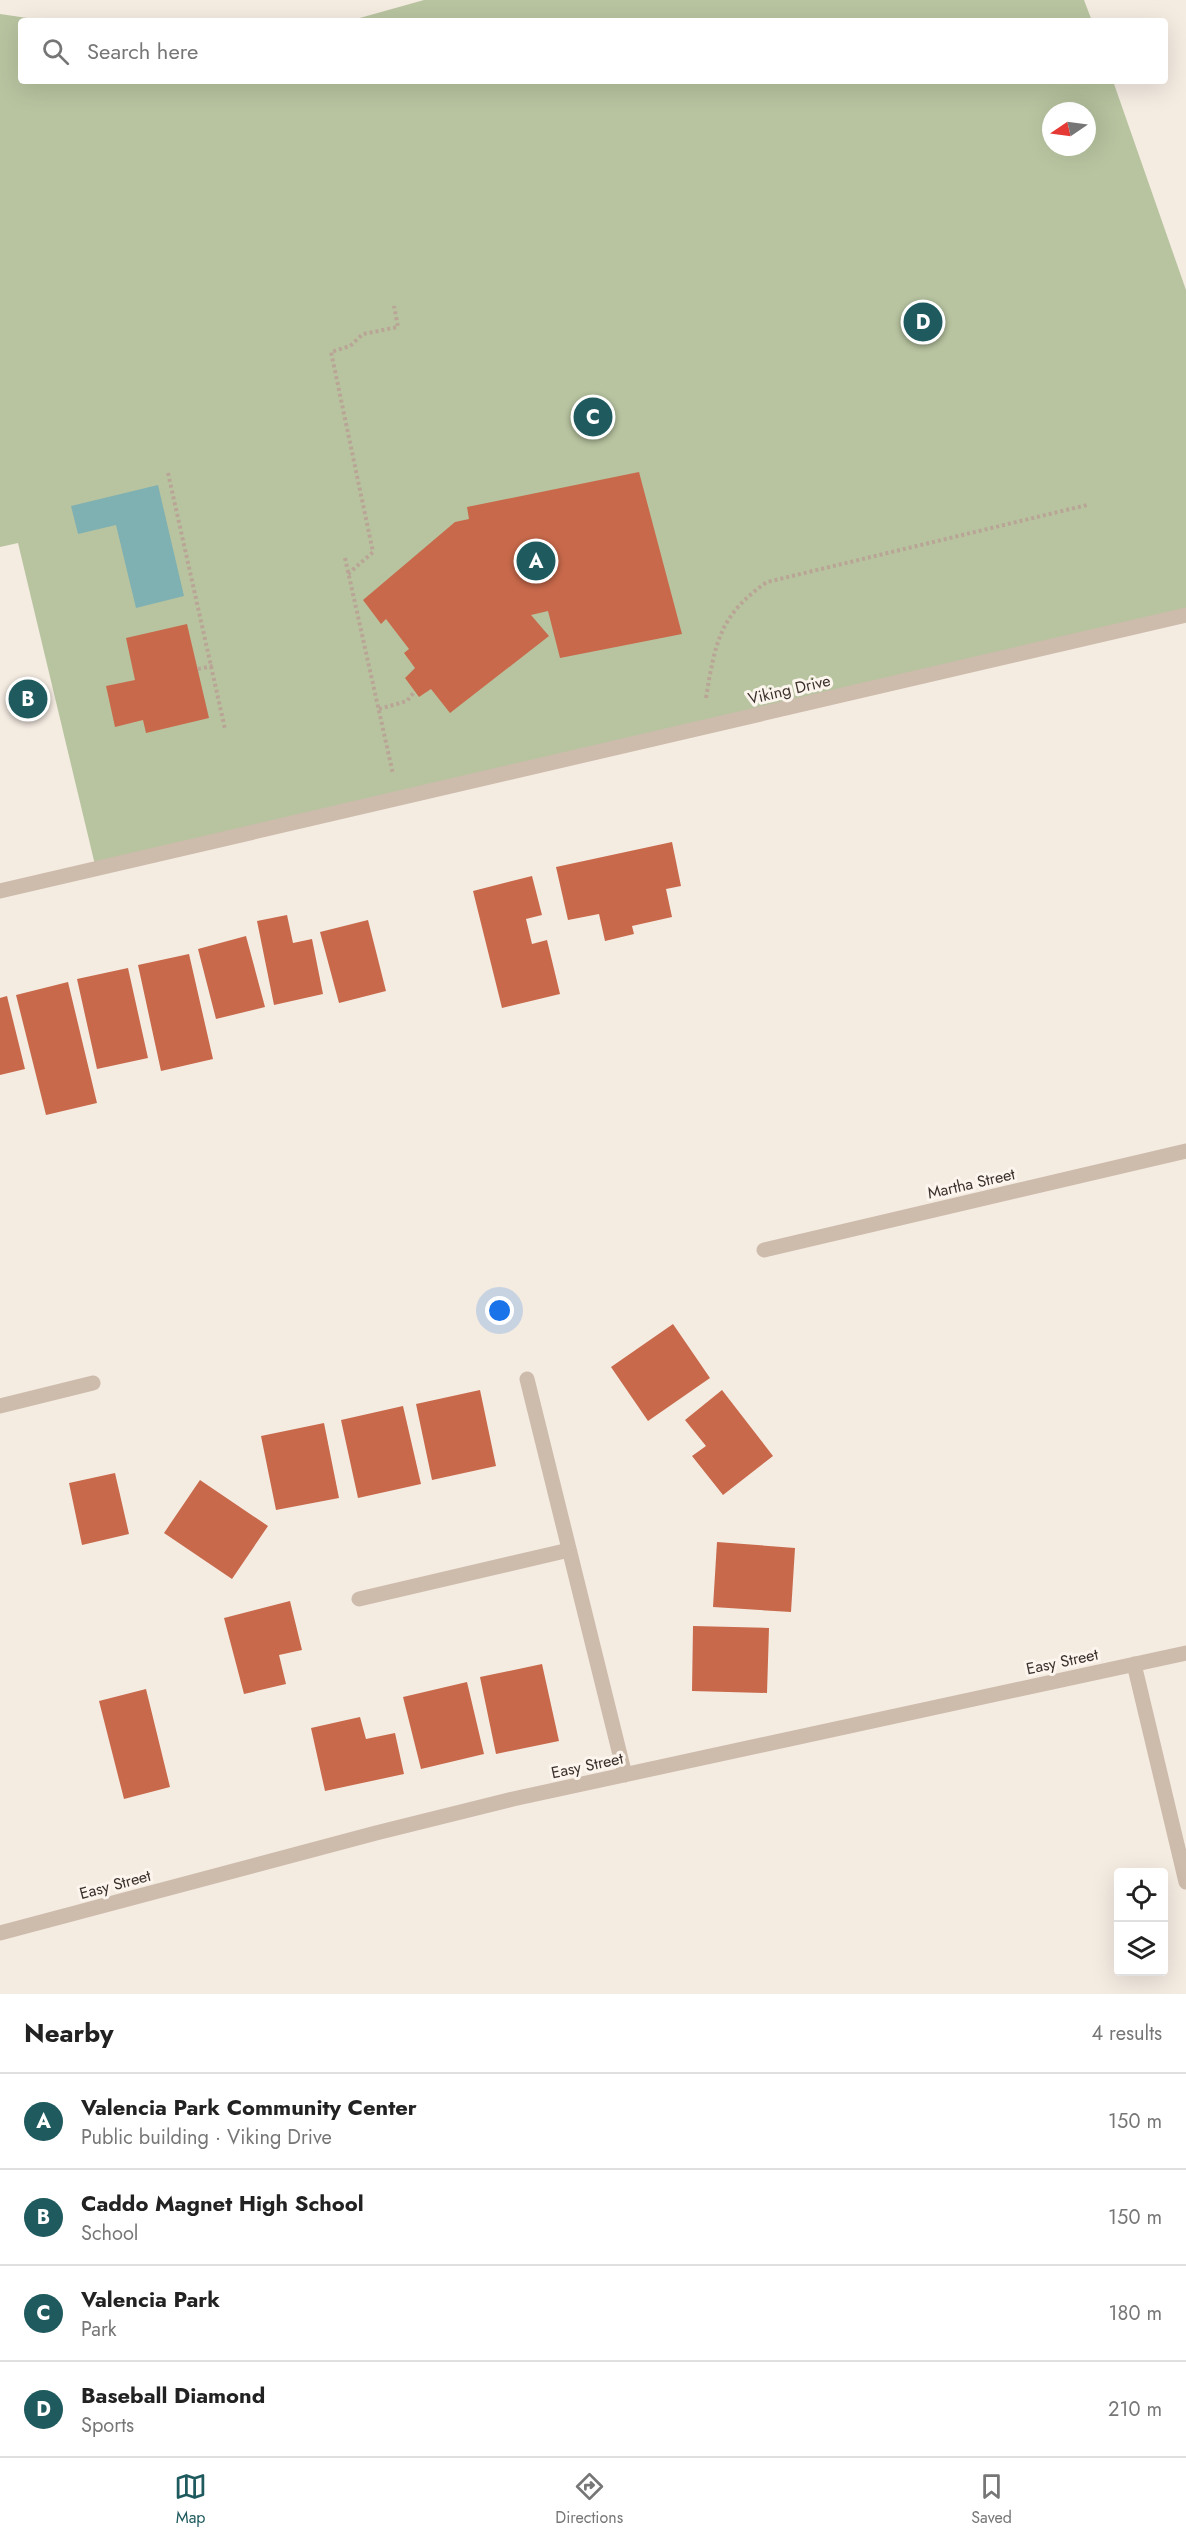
<!DOCTYPE html>
<meta charset="utf-8">
<style>
body{margin:0;font-family:Jost,sans-serif;background:#f2f2f2;color:#222}
.controls{position:absolute;right:18px;bottom:18px;display:grid;overflow:hidden;border-radius:6px;box-shadow:0 6px 24px #0002}
.controls button{width:54px;height:54px;display:grid;place-items:center;padding:0;border:0;border-bottom:2px solid #e0e0e0;background:#fff;color:#222;font:30px sans-serif}
.compass{position:absolute;left:1042px;top:102px;width:54px;height:54px;border-radius:50%;background:#fff;box-shadow:0 6px 24px #0002;rotate:257deg}
.you{position:absolute;left:500px;top:1311px;width:21px;height:21px;margin:-15px;border:4px solid #fff;border-radius:50%;background:#1a73e8;box-shadow:0 0 0 9px #1a73e833}
.badge{display:grid;place-items:center;width:39px;height:39px;border-radius:50%;background:#1f5a5e;color:#fff;font-size:20px;font-weight:700}
.pin{position:absolute;translate:-50% -50%;border:3px solid #fff;box-shadow:0 2px 6px #0006}
.list{margin:0;padding:0;list-style:none}
h2{display:flex;justify-content:space-between;align-items:center;height:78px;margin:0;padding:0 24px;font-size:26px}
h2 small{font-size:20px;font-weight:400;color:#767676}
.list li{display:grid;grid-template-columns:39px 1fr auto;gap:18px;align-items:center;box-sizing:border-box;height:96px;padding:0 24px;border-top:2px solid #e0e0e0}
.list b{display:block;font-size:22px;white-space:nowrap}
.list p{margin:0;font-size:20px;white-space:nowrap;color:#767676}
.list em{font-size:20px;font-style:normal;color:#767676}
.icon{flex:none;width:33px;height:33px;fill:none;stroke:currentColor;stroke-width:2;stroke-linecap:round;stroke-linejoin:round}
.map{position:relative;flex:none;width:1186px;height:1994px;overflow:hidden}
.search{position:absolute;background:#fff;box-shadow:0 6px 24px #0002;left:18px;right:18px;top:18px;height:66px;display:flex;align-items:center;gap:15px;box-sizing:border-box;padding:0 21px;border-radius:6px;color:#767676;font-size:22px}
.sheet{height:462px;background:#fff}
nav{display:flex;justify-content:space-around;align-items:center;box-sizing:border-box;height:84px;border-top:2px solid #e0e0e0;background:#fff;font-size:16px;color:#767676}
nav a{display:grid;justify-items:center;gap:3px}
nav .on{color:#1f5a5e}
.map>svg:first-child{display:block}
.green{fill:#b8c4a0;fill-rule:evenodd}
.water{fill:#7fb0b2}
.building{fill:#c8694b}
.lines{fill:none;stroke-linecap:round;stroke-linejoin:round}
.path{stroke:#b9a596;stroke-width:4;stroke-dasharray:3 3;stroke-linecap:butt}
.minor{stroke:#cdbbac;stroke-width:15}
.labels{text-anchor:middle;stroke-width:6;stroke-linejoin:round;paint-order:stroke}
.street-label{font-size:16px;fill:#3b302b;stroke:#fbf5ee}
</style>
<div class="map">
<svg width="1186" height="1994" viewBox="0 0 1186 1994">
<rect width="100%" height="100%" fill="#f4ebe1"/>
<!-- green -->
<path class="green" d="M424,0H1084L1092,21H349Z
M0,14L48,21H21V81H1113L1186,290V615L96,869L18,543L0,547ZM1051,111H1087V147H1051Z"/>
<!-- water -->
<path class="water" d="M158,485L184,596L136,608L116,525L78,534L71,506Z"/>
<!-- building -->
<path class="building" d="M639,472L682,634L560,658L548,611L531,615L549,636L450,713L431,689L419,697L405,678L415,668L404,653L409,649L386,619L381,624L363,600L455,522L469,519L467,507Z
M187,624L209,718L146,733L143,720L115,727L106,686L135,680L126,638Z
M672,842L681,886L666,889L672,917L632,926L634,934L605,941L599,914L568,920L556,867Z
M532,876L542,915L526,919L532,944L547,940L560,994L502,1008L473,891Z
M287,915L293,943L312,939L323,994L274,1005L257,921Z
M368,920L386,991L339,1003L320,932Z
M246,936L265,1007L216,1019L198,949Z
M189,954L213,1059L161,1071L138,965Z
M128,968L148,1058L97,1069L77,979Z
M68,982L97,1103L46,1115L16,995Z
M7,996L25,1069L0,1075V998Z
M673,1324L710,1378L648,1421L611,1367Z
M480,1390L496,1466L432,1480L416,1404Z
M722,1390L773,1456L723,1495L692,1456L706,1446L685,1420Z
M403,1406L421,1484L358,1498L341,1420Z
M324,1423L339,1498L276,1510L261,1436Z
M115,1473L129,1534L82,1545L69,1483Z
M200,1480L268,1526L232,1579L164,1533Z
M717,1542L795,1548L791,1612L713,1607Z
M290,1601L302,1650L279,1655L286,1684L244,1694L224,1618Z
M693,1626L769,1628L767,1693L692,1691Z
M542,1664L559,1741L496,1754L480,1677Z
M467,1682L484,1754L421,1769L403,1697Z
M146,1689L170,1787L124,1799L99,1701Z
M360,1717L366,1739L395,1733L404,1774L325,1791L311,1728Z"/>
<g class="lines">
<!-- path -->
<path class="path" d="M168,473L225,729
M345,558L393,774
M348,574L373,552L331,352L350,346L363,334L398,327L394,306
M198,669L213,666
M706,698C715,644 719,615 767,582L1087,505
M379,709L407,701L415,691"/>
<!-- minor -->
<path class="minor" d="M0,891L1186,615
M764,1250L1186,1151
M527,1379L625,1775
M0,1406L93,1383
M359,1599L569,1550
M1134,1664L1186,1882
M0,1933L376,1833L513,1799L1186,1653"/>
</g>
<g class="labels">
<!-- street labels -->
<g class="street-label">
<text transform="translate(789 689) rotate(-13)" y="6">Viking Drive</text>
<text transform="translate(971 1183) rotate(-13)" y="6">Martha Street</text>
<text transform="translate(1062 1661) rotate(-12)" y="6">Easy Street</text>
<text transform="translate(587 1765) rotate(-12)" y="6">Easy Street</text>
<text transform="translate(115 1884) rotate(-15)" y="6">Easy Street</text>
</g>
</g>
</svg>
<div class="controls">
<button><svg class="icon" aria-label="locate" viewBox="0 0 24 24"><circle cx="12" cy="12" r="6"/><path d="M12 2v4M12 18v4M2 12h4M18 12h4"/></svg></button>
<button><svg class="icon" aria-label="layers" viewBox="0 0 24 24"><path d="M12 4l9 5-9 5-9-5zM3 14l9 5 9-5"/></svg></button>
</div>
<svg class="compass" viewBox="-18 -18 36 36"><path d="M0-13l5 13h-10z" fill="#e53935"/><path d="M0 13l5-13h-10z" fill="#767676"/></svg>
<div class="you"></div>
<div class="pin badge" style="left:536px;top:561px">A</div>
<div class="pin badge" style="left:28px;top:699px">B</div>
<div class="pin badge" style="left:593px;top:417px">C</div>
<div class="pin badge" style="left:923px;top:322px">D</div>
<div class="search"><svg class="icon" aria-label="search" viewBox="0 0 24 24"><circle cx="10" cy="10" r="6"/><path d="M15 15l6 6"/></svg>Search here</div>
</div>
<section class="sheet">
<h2>Nearby<small>4 results</small></h2>
<ul class="list">
<li><span class="badge">A</span><div><b>Valencia Park Community Center</b><p>Public building · Viking Drive</p></div><em>150 m</em></li>
<li><span class="badge">B</span><div><b>Caddo Magnet High School</b><p>School</p></div><em>150 m</em></li>
<li><span class="badge">C</span><div><b>Valencia Park</b><p>Park</p></div><em>180 m</em></li>
<li><span class="badge">D</span><div><b>Baseball Diamond</b><p>Sports</p></div><em>210 m</em></li>
</ul>
</section>
<nav>
<a class="on"><svg class="icon" aria-label="map" viewBox="0 0 24 24"><path d="M3 6l6-2 6 2 6-2v14l-6 2-6-2-6 2zM9 4v14M15 6v14"/></svg>Map</a>
<a><svg class="icon" aria-label="directions" viewBox="0 0 24 24"><path d="M12 3l9 9-9 9-9-9zM9 14v-3h6M13 9l2 2-2 2"/></svg>Directions</a>
<a><svg class="icon" aria-label="saved" viewBox="0 0 24 24"><path d="M7 4h10v16l-5-4-5 4z"/></svg>Saved</a>
</nav>
